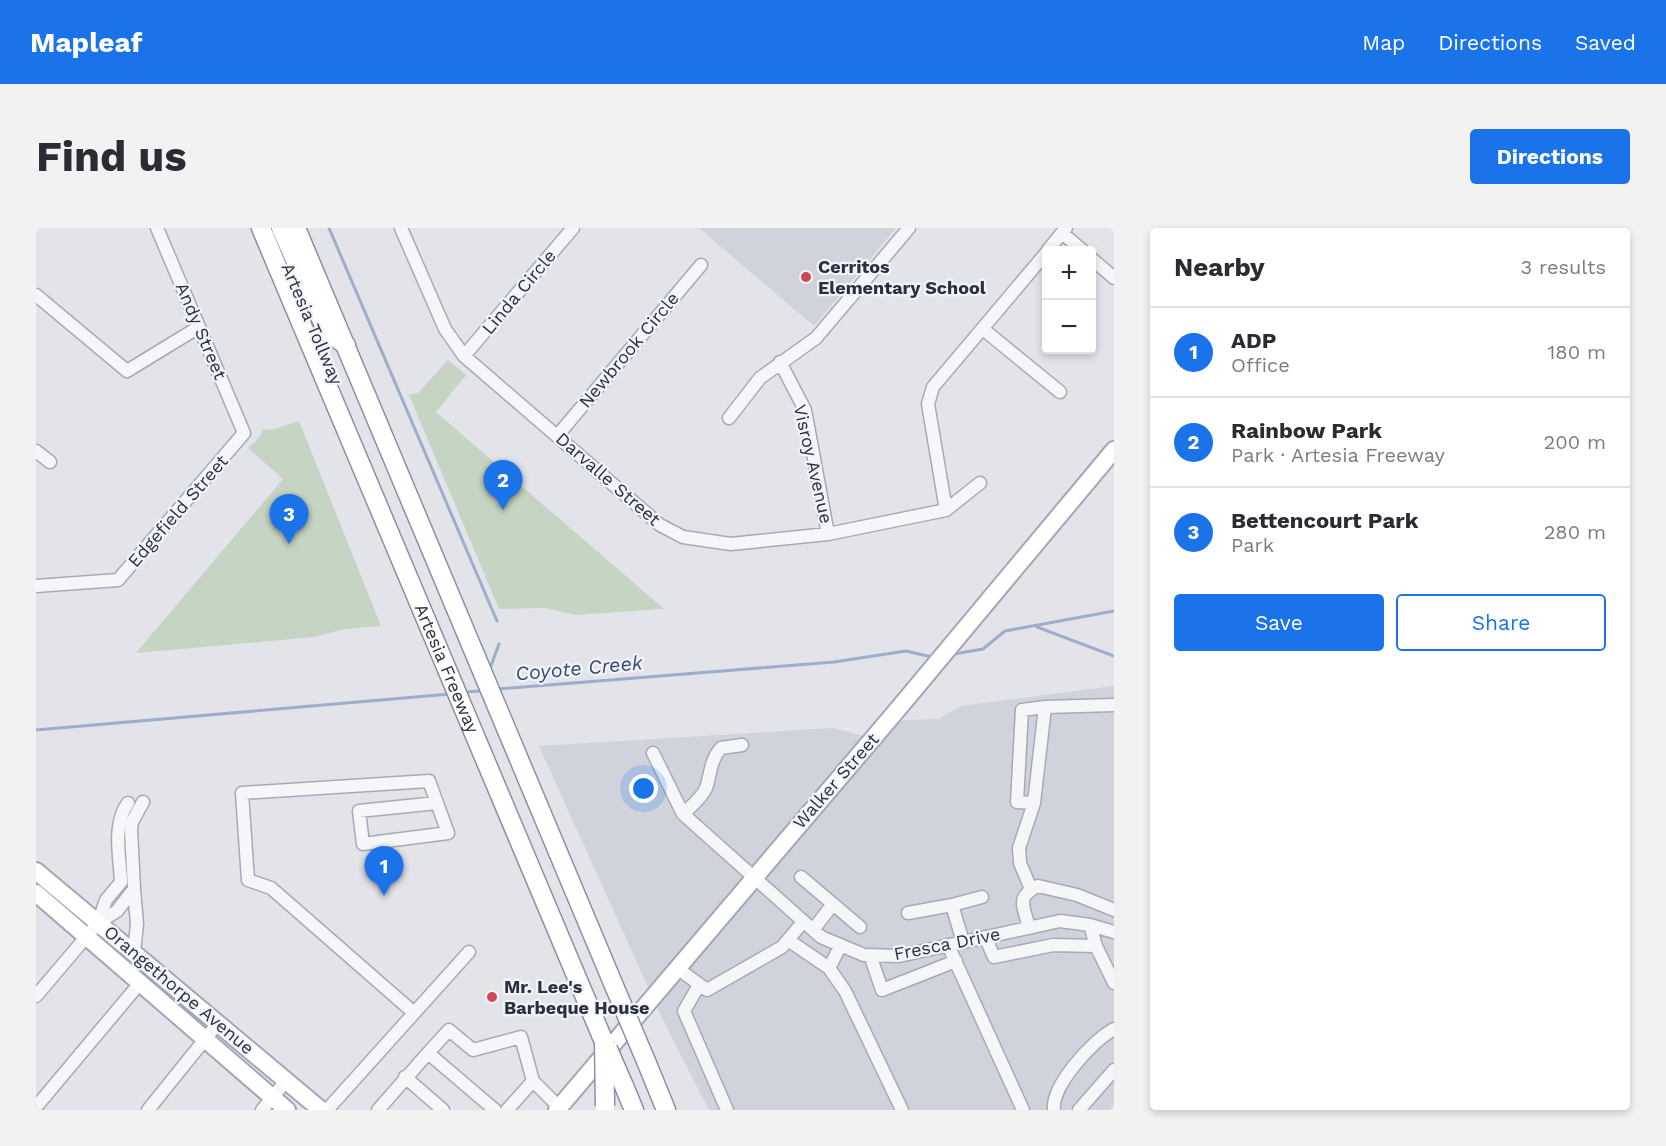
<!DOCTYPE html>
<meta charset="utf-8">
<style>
body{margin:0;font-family:"Work Sans",sans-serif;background:#f2f2f3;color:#2b2b33}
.controls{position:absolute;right:18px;top:18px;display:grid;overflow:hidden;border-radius:6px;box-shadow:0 3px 9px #0003}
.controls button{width:54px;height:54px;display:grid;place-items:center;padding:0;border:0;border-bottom:2px solid #e1e1e2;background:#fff;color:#2b2b33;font:30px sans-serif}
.you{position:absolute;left:608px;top:561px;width:21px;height:21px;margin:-15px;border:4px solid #fff;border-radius:50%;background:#1a73e8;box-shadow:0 0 0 9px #1a73e833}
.badge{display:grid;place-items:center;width:39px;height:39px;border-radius:50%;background:#1a73e8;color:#fff;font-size:20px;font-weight:700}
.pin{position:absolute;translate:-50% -50px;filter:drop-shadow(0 2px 3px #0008)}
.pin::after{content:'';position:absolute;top:32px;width:21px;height:18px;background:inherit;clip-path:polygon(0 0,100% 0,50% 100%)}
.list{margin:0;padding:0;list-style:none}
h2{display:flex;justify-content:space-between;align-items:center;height:78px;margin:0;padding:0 24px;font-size:26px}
h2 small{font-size:20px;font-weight:400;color:#7c7c81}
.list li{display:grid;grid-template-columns:39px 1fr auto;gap:18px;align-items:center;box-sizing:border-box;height:90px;padding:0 24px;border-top:2px solid #e1e1e2}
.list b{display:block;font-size:22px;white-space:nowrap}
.list p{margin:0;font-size:20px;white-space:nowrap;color:#7c7c81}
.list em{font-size:20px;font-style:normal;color:#7c7c81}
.actions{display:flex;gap:12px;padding:18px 24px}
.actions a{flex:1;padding:14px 0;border:2px solid #1a73e8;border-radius:6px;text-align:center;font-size:21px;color:#1a73e8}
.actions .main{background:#1a73e8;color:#fff}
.map{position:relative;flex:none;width:1078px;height:882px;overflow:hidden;border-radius:6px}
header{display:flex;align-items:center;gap:36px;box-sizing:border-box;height:84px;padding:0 30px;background:#1a73e8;color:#fff}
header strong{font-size:28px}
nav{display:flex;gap:33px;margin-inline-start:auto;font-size:21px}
.intro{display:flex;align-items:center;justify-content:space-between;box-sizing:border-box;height:144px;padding:0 36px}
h1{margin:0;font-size:42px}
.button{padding:15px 27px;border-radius:6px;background:#1a73e8;color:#fff;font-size:21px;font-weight:700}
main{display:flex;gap:36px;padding:0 36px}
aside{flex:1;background:#fff;border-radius:6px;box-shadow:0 3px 9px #0003}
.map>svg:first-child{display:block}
.built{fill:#d0d3dc}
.green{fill:#c6d4c3}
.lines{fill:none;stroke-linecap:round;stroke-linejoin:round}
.stream{stroke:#9eaeca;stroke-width:3}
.minor-casing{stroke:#a7aab4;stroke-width:15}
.major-casing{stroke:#a1a7b6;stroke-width:20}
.highway-casing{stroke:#8990a1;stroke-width:21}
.minor{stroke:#f5f6f8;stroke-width:12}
.major{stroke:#fff;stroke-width:16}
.highway{stroke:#fff;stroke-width:18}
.highway-bridge-casing{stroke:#8990a1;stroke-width:21;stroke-linecap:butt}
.highway-bridge{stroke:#fff;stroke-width:18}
.poi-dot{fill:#cd494f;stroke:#f2f4f8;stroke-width:2}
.labels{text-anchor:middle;stroke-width:4.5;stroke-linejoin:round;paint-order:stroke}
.poi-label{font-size:18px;font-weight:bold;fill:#2a3042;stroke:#f2f4f8;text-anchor:start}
.street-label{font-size:18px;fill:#2a3042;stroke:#f2f4f8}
.water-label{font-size:20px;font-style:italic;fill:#354b76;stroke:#f2f4f8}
</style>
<header>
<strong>Mapleaf</strong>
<nav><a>Map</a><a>Directions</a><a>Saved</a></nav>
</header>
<div class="intro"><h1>Find us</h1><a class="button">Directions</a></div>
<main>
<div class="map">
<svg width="1078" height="882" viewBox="0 0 1078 882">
<rect width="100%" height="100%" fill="#e2e4ea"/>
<!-- built -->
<path class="built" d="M663,0H860L778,98Z
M1078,458V882H673L626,790L503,518L797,500L828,508L868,492L902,491L925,478Z"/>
<!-- green -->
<path class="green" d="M412,132L430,147L400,184L628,381L539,387L510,380L463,381L373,167L382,165Z
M263,193L345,398L309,401L278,409L100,425L247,251L212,220L223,210L227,201L235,202Z"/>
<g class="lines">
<!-- stream -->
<path class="stream" d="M293,0L461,393
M1001,399L1078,428
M918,426L947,421L969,403L1078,383
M453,443L463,416
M462,461L798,434L870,423L896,429
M429,464L446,463
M0,502L414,466"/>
<defs>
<path id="minor" d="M365,0L409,101L428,128L624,297L647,309L695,316L792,306L910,282L944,255
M1026,5L1046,22
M1012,22L1030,0
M1056,31L1078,50
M0,67L91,143L163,99
M947,101L1024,164
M428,128L537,0
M744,134L769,182L792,306
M693,190L724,150L780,110L873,0
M522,207L665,37
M0,223L14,234
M910,282L892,176L897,159L1011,24
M0,358L82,352L208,205L121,0
M1009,479L1078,477
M617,525L647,586L785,709L828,727L863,728L1024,693L1054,697L1078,704
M647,586C654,579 666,570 670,560C675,546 674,532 685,520L706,517
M765,649L797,676
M995,661L984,635L983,620L998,575L1009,479L986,482L981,574L998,575
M916,677L946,669
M872,685L916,677L927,714
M62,695L70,672L85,654C84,630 76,596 92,575
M1054,697L1060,718L1078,755
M993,700C988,678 979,669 1002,658L1041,667L1078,682
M777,702L797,676L824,699
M949,709L958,729L1017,717L1060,718
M752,712L793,740L805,717
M912,717L987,882
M98,724L101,696L98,661
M834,727L846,762L920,733
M641,740L671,762L746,719L767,694
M793,740L809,763L866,882
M663,757L648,783L691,882
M0,768L62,695L81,683L98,661L95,601L96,594L107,574
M377,784L235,660L212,652L206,565L393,553L412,605L327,616L323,583L401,575
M369,849L407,882
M0,879L104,755
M112,882L182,795
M226,882L250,853
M291,882L433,724
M342,882L392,825
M459,882L392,825L413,802L437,822L485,809L497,853L523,879
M471,882L497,853
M1018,882C1015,858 1057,812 1078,801
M1043,882L1078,842"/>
<path id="major" d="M0,643L285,882
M0,665L251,882
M521,882L862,481L1078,222"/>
<g id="highway">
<path id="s1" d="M225,0L568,814"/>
<path d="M245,0L291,104L310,117"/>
<path d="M260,0L579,760"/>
<path d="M610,833L630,882"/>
<path d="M588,858L598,882"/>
</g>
</defs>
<!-- minor casing -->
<use href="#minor" class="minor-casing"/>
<!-- major casing -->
<use href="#major" class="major-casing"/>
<!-- highway casing -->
<use href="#highway" class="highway-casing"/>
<!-- minor -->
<use href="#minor" class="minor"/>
<!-- major -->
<use href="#major" class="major"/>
<!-- highway -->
<use href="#highway" class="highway"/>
<defs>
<path id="highway-bridge" d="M579,760L610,833
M568,814L569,878
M572,821L588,858"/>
</defs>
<!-- highway-bridge casing -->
<use href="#highway-bridge" class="highway-bridge-casing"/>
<!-- highway-bridge -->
<use href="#highway-bridge" class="highway-bridge"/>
</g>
<!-- markers -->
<g class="poi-dot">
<circle cx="770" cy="49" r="6"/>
<circle cx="456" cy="769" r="6"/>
</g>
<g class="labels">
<!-- poi labels -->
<g class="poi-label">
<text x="782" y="45">Cerritos<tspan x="782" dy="21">Elementary School</tspan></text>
<text x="468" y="765">Mr. Lee's<tspan x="468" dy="21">Barbeque House</tspan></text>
</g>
<!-- street labels -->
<g class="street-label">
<text transform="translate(483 64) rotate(-50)" y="6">Linda Circle</text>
<text transform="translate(276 96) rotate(67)" y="6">Artesia Tollway</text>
<text transform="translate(165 103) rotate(67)" y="6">Andy Street</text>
<text transform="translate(593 122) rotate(-50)" y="6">Newbrook Circle</text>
<text transform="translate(777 236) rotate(77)" y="6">Visroy Avenue</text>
<text transform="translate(572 251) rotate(41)" y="6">Darvalle Street</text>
<text transform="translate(142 283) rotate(-49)" y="6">Edgefield Street</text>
<text dy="6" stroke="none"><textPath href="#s1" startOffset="478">Artesia Freeway</textPath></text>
<text transform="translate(800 553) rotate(-49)" y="6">Walker Street</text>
<text transform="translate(911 716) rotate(-11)" y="6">Fresca Drive</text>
<text transform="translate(143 762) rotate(40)" y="6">Orangethorpe Avenue</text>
</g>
<!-- water labels -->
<g class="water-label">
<text transform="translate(543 440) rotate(-5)" y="7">Coyote Creek</text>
</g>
</g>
</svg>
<div class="controls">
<button>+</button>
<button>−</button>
</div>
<div class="you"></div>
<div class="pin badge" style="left:348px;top:668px">1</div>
<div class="pin badge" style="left:467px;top:282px">2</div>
<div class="pin badge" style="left:253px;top:316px">3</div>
</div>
<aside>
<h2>Nearby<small>3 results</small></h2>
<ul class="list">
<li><span class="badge">1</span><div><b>ADP</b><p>Office</p></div><em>180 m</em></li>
<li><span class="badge">2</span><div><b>Rainbow Park</b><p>Park · Artesia Freeway</p></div><em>200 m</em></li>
<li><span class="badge">3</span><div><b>Bettencourt Park</b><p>Park</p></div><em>280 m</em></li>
</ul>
<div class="actions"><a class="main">Save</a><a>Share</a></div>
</aside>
</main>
